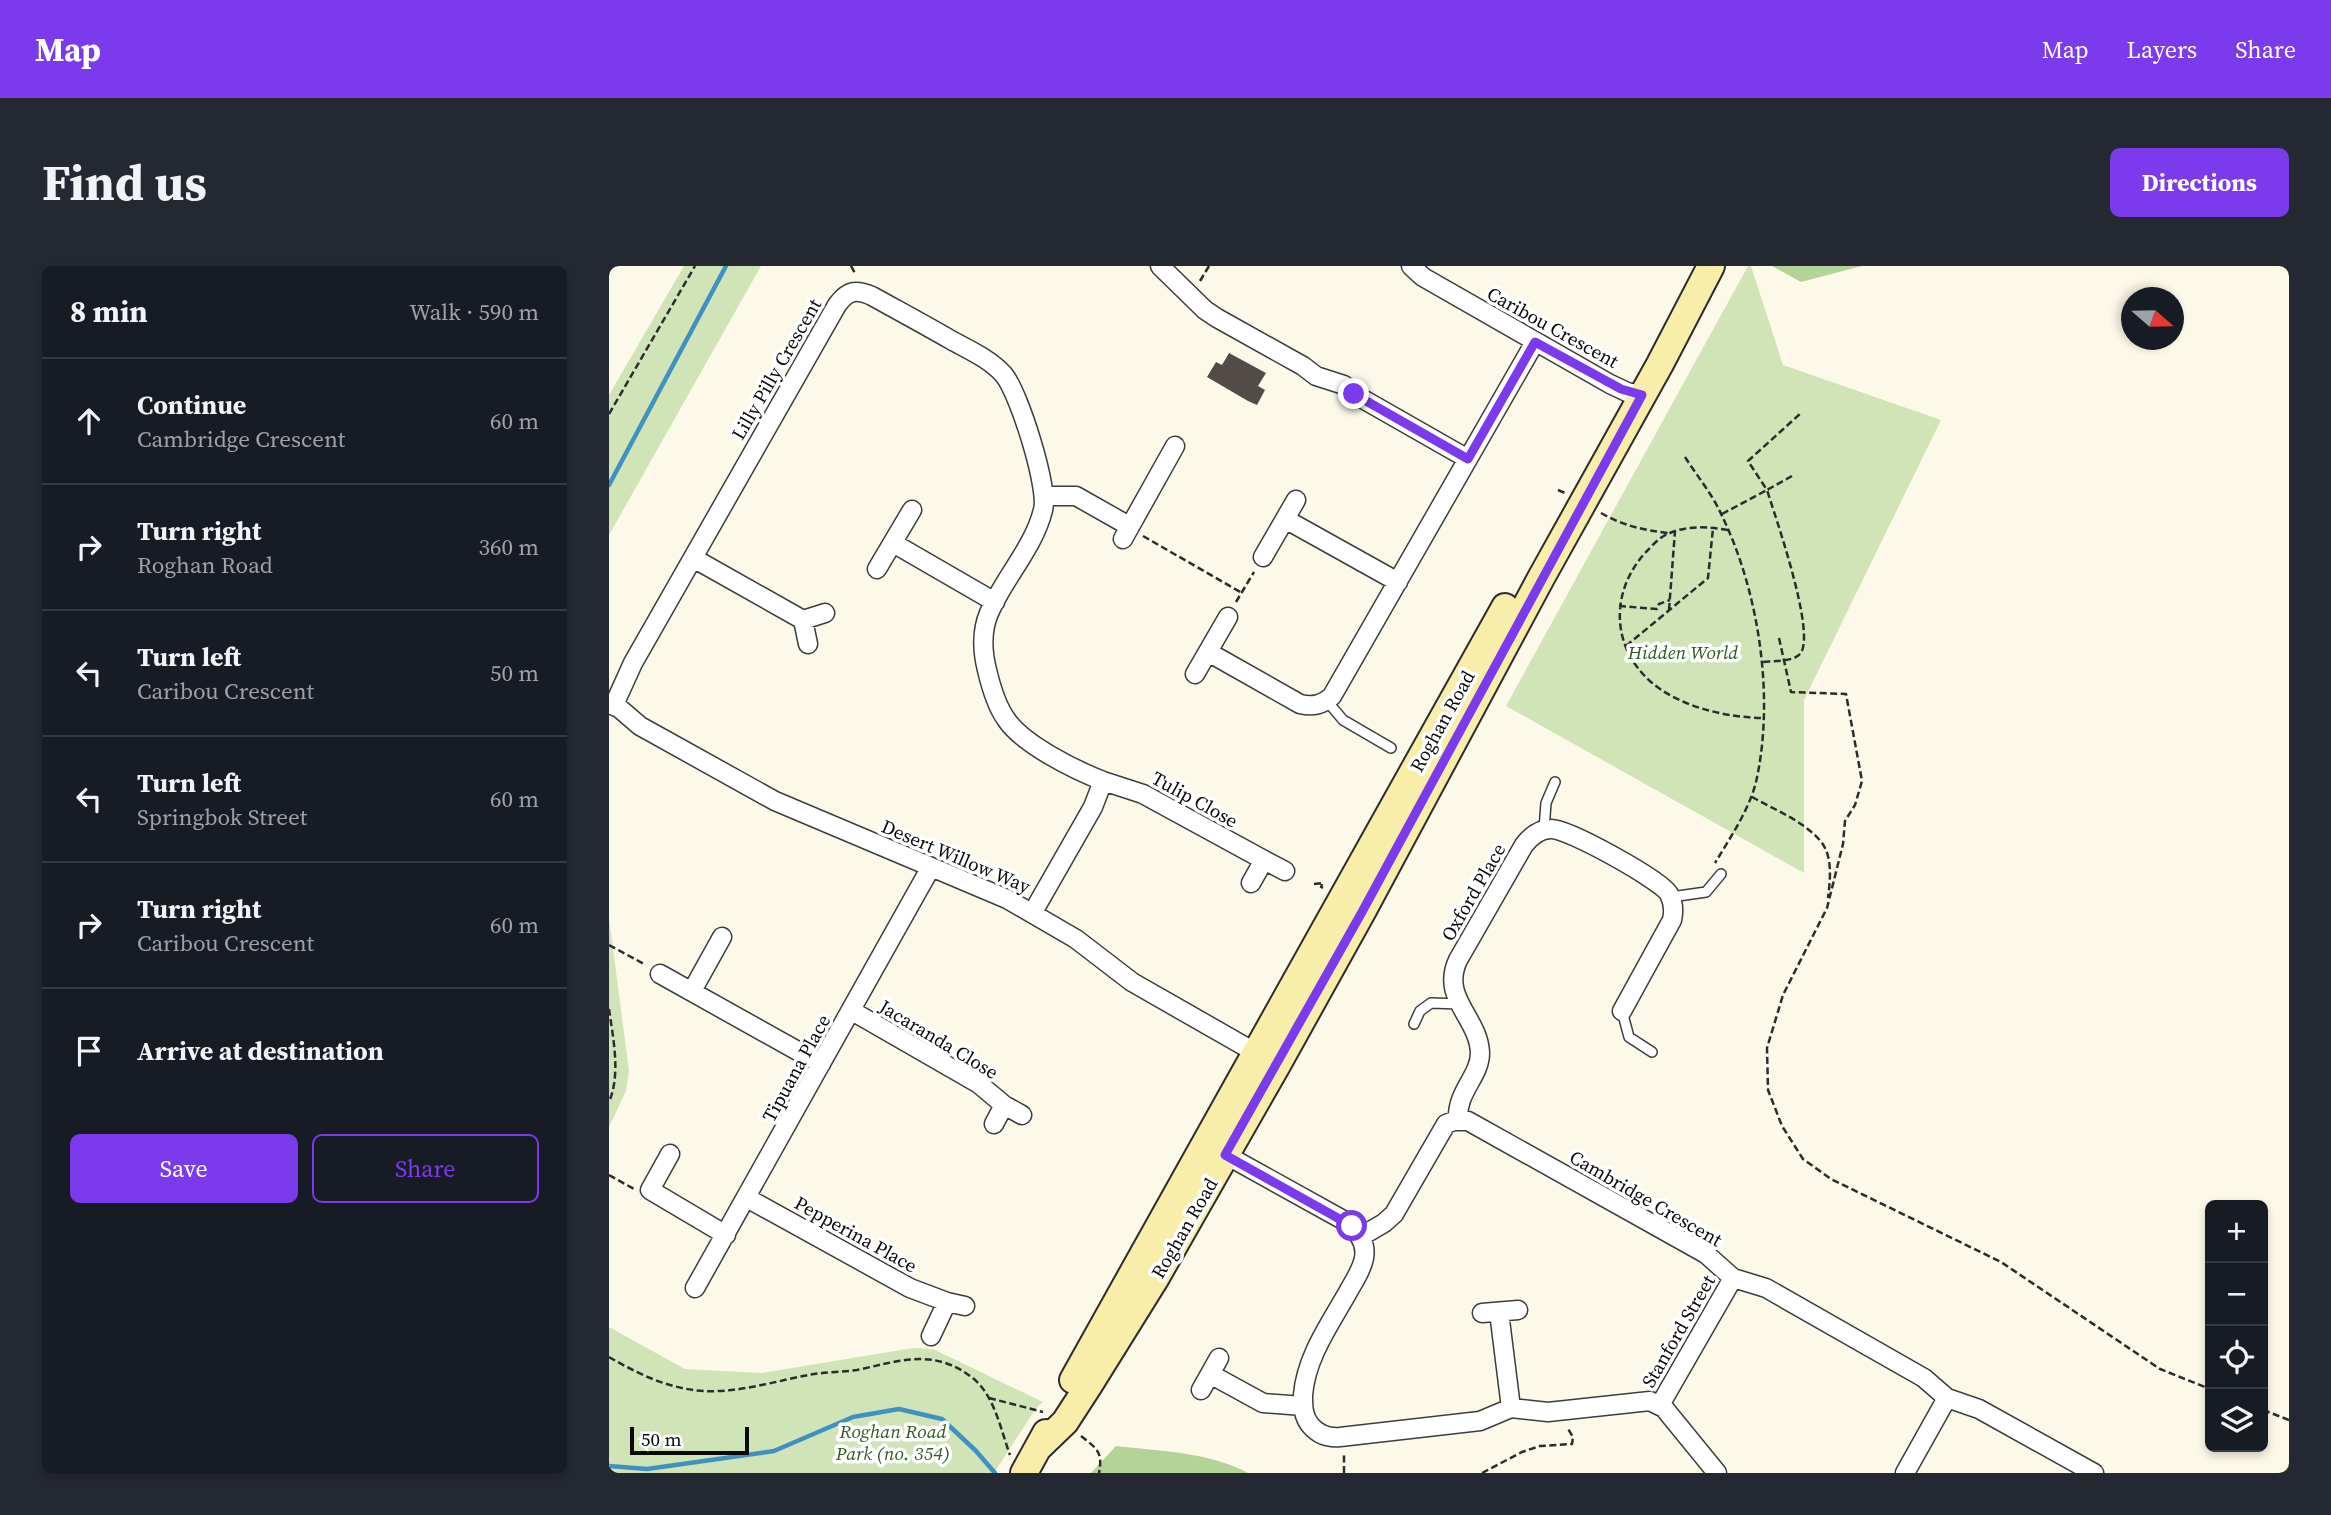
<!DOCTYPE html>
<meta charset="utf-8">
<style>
body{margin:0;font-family:"Source Serif 4",serif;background:#242831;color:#f1f3f6}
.controls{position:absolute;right:21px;bottom:21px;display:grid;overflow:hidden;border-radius:10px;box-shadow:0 4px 10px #0003}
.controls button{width:63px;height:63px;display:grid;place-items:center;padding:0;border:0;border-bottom:2px solid #363941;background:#171b24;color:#f1f3f6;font:35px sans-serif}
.compass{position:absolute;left:1512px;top:21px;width:63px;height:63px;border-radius:50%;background:#171b24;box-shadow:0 4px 10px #0003;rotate:110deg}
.scale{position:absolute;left:21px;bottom:18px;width:119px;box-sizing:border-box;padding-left:7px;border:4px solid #0a0a0a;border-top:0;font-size:19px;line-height:24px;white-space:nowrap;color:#0a0a0a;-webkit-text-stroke:5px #fff;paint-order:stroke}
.stop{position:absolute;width:21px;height:21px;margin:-16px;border:5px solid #7c3aed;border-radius:50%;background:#fff}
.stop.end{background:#7c3aed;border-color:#fff;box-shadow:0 2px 7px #0008}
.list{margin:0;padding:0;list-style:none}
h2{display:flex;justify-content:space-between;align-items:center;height:91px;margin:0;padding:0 28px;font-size:30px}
h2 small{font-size:23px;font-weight:400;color:#9ea1a6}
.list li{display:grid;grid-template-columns:46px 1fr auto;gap:21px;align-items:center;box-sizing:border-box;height:126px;padding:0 28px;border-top:2px solid #363941}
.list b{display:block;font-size:26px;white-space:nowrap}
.list p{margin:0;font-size:23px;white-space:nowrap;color:#9ea1a6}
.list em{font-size:23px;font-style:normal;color:#9ea1a6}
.actions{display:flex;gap:14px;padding:21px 28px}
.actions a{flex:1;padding:16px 0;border:2px solid #7c3aed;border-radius:10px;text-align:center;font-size:24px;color:#7c3aed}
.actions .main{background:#7c3aed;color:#fff}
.icon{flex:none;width:38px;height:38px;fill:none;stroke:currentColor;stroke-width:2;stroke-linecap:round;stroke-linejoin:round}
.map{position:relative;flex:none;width:1680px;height:1207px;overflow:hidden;border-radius:10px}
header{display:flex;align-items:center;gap:42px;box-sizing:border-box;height:98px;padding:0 35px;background:#7c3aed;color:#fff}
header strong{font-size:33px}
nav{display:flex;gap:38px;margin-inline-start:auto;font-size:24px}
.intro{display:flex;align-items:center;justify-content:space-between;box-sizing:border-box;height:168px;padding:0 42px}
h1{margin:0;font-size:49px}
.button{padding:18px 32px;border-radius:10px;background:#7c3aed;color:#fff;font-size:24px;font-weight:700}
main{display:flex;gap:42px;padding:0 42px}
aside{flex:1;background:#171b24;border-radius:10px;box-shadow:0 4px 10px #0003}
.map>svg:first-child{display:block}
.green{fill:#d0e4b7}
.forest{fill:#b4d397}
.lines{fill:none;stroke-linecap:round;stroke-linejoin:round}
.stream{stroke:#3f91c1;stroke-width:4.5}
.building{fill:#524b48}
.service-casing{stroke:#3d3d3d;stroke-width:12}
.minor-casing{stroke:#3d3d3d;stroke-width:21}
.secondary-casing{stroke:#2c2c2c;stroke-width:30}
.path{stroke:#2c2c2c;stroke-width:2.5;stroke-dasharray:7 3.5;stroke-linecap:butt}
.service{stroke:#fff;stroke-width:9}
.minor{stroke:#fff;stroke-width:18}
.secondary{stroke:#f8eda9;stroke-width:26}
.route{stroke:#7c3aed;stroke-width:9}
.labels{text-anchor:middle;stroke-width:7;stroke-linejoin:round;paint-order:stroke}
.street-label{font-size:19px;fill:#0a0a0a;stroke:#fff}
.park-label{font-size:19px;font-style:italic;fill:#2f5c21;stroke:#fff}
</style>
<header>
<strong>Map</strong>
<nav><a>Map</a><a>Layers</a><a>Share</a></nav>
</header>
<div class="intro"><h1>Find us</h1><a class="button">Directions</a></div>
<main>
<aside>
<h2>8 min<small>Walk · 590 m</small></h2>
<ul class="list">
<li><svg class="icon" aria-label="ahead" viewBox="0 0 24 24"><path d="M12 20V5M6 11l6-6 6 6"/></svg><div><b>Continue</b><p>Cambridge Crescent</p></div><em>60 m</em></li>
<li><svg class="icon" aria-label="right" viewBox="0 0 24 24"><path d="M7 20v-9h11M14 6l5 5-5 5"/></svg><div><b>Turn right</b><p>Roghan Road</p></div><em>360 m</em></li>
<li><svg class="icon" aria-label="left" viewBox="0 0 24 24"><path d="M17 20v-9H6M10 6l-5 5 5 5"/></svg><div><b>Turn left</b><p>Caribou Crescent</p></div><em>50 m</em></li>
<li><svg class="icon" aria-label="left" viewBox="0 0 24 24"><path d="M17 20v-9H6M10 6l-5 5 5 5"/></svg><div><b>Turn left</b><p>Springbok Street</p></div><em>60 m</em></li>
<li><svg class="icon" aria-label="right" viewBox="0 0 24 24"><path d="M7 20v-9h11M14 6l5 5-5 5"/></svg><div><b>Turn right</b><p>Caribou Crescent</p></div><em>60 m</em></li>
<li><svg class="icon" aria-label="arrive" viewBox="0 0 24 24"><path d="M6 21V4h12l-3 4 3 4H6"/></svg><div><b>Arrive at destination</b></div></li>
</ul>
<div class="actions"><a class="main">Save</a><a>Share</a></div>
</aside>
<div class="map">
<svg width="1680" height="1207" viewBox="0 0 1680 1207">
<rect width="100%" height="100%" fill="#fdf9e9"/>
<!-- green -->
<path class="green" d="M75,0H152L0,269V129Z
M1139,0H1142L1174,99L1332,154L1195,434V607L897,440Z
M0,652L20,805L17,825L0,861Z
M0,1061L76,1103L153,1107L304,1082L324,1083L434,1136L427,1142L385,1207H0Z"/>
<!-- forest -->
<path class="forest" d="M1163,0H1253L1192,16Z
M507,1180C550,1185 601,1186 639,1207H482Z"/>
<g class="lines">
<!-- stream -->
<path class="stream" d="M0,219L117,0
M0,1200L38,1203L165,1185L244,1151L290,1143L333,1153L367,1185L386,1207"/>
</g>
<!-- building -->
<path class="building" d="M620,87L657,107L649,120L656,124L648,139L639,135L598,111L607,96L613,99Z"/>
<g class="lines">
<defs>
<path id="service" d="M718,435L734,454L782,482
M935,563L937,537L946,516
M1062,631L1097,626L1112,608
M1013,745L1020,771L1043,786
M805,758L811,745L822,737L851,738"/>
<path id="minor" d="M551,0L596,44L608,52L694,100L707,110L735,119L745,128L859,193
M802,0L814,11L1001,118L1018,126L1033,129
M436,230H467L520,260
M676,253L789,316
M514,273L566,180
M284,277L386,336
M654,291L687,234
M84,292L194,354
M268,303L303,244
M199,378L194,354L216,347
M599,386L691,438C704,441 713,439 723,430L926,76
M586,408L619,351
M0,438L10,442L31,460L166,535L398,633L467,673L523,716L656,792
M5,439L24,397L228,39C239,24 247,23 263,30C290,45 316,59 342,74C360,84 381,93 395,109C410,127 440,222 434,244C425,281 395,312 380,347C372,366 373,384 378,404C382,421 387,439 397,453C413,478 466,504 494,515L484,541L424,646
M494,515L534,528L655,594
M642,617L655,594L676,605
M51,708L212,798
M83,725L113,671
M243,745L370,818L395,839
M849,855C847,825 871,811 871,787C870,752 831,732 849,694L915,579C922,570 930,563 942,563C958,562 1052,614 1060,628C1065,637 1065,645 1063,654L1013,745
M385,858L395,839L413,849
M608,884L736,955C748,964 758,976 755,992C753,1004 745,1015 739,1026C721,1058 697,1091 694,1129C694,1141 694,1151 702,1160C710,1169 720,1172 731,1171L871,1155L902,1142L939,1146L1041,1135L1055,1142L1108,1207
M61,888L41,924L117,969
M138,932L301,1022L338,1036
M751,971L775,957L785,948L837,858L845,855H859L1097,988L1124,1012L1157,1022L1315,1112L1338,1132L1370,1143L1485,1207
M86,1022L322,601
M890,1046L902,1142
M873,1047L909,1044
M322,1070L338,1036L356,1040
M601,1108L654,1137L694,1140
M592,1124L610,1092
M1051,1139L1124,1012
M1296,1207L1338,1132"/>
<path id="secondary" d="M464,1114L896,341
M429,1182L456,1156L480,1119L546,1013L668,799L753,646L932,312L1051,98L1102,0
M415,1207L437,1167"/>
</defs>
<!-- service casing -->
<use href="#service" class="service-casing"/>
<!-- minor casing -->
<use href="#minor" class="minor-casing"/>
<!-- secondary casing -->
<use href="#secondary" class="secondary-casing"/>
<!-- path -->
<path class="path" d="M242,0L247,9
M591,15L600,0
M0,148L86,0
M1076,191C1088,210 1104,229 1113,250C1150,326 1166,432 1147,516C1140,544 1121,572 1106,597
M1183,210L1158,224L1139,195L1192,147
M949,224L956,227
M992,247C1015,260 1034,264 1059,267
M1113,248L1158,224C1166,250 1208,369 1191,388C1184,396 1163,395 1153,396
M1119,264C1099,261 1080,259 1061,267C1051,270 1043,280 1036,287C1001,326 1002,381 1042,416C1071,441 1116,451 1153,452
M534,270L633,327
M627,336L645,306
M1010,340L1048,343L1050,338L1061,334
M1060,344L1066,265
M1170,372L1182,426L1237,428L1253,515L1246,539L1236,555L1234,578L1218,642L1174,729L1158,782L1159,824L1173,860L1194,893L1222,913L1392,996L1551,1103L1601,1123
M1017,380L1099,312L1104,262
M1143,531C1166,544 1197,556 1213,577C1224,592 1221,615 1219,632
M705,618L714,617L712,621L714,622
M0,679L37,699
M0,743C4,772 12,808 0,836
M0,909L25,923
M0,1091C29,1108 60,1123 95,1125C131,1127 170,1114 205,1108C219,1106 234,1106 248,1104C291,1095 325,1081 365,1113C386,1131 392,1165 401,1189
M380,1132L434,1146
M1654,1144L1680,1154
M472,1170C488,1183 494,1185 490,1207
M735,1207V1188
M873,1207L913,1186L931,1180L963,1178L964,1171L958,1161"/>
<!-- service -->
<use href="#service" class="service"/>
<!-- minor -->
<use href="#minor" class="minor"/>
<!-- secondary -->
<use href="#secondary" class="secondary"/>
</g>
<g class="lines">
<!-- route -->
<path class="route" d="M743,960L616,889L753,646L1033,129L1012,123L926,76L859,193L745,128"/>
</g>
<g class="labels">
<!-- street labels -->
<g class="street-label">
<text transform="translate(944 61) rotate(29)" y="7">Caribou Crescent</text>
<text transform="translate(167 103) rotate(-60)" y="7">Lilly Pilly Crescent</text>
<text transform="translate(833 455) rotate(-61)" y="7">Roghan Road</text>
<text transform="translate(586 533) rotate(29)" y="7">Tulip Close</text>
<text transform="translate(347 590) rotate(23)" y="7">Desert Willow Way</text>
<text transform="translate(864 626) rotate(-60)" y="7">Oxford Place</text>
<text transform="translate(330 773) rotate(31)" y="7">Jacaranda Close</text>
<text transform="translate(187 802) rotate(-61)" y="7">Tipuana Place</text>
<text transform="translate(1037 932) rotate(30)" y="7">Cambridge Crescent</text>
<text transform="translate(575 962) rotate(-60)" y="7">Roghan Road</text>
<text transform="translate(247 968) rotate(29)" y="7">Pepperina Place</text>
<text transform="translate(1069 1065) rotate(-60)" y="7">Stanford Street</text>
</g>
<!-- park labels -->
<g class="park-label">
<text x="1074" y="393">Hidden World</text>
<text x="284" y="1172">Roghan Road<tspan x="284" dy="22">Park (no. 354)</tspan></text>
</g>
</g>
</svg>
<div class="controls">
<button>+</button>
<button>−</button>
<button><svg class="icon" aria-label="locate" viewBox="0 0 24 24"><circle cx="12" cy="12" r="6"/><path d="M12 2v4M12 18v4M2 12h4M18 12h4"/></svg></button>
<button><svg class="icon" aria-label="layers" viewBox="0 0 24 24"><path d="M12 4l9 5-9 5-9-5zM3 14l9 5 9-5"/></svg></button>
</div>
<svg class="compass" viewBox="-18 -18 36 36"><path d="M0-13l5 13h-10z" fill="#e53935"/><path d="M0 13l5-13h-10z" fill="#9ea1a6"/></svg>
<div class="scale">50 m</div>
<div class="stop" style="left:743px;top:960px"></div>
<div class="stop end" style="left:745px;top:128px"></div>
</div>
</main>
